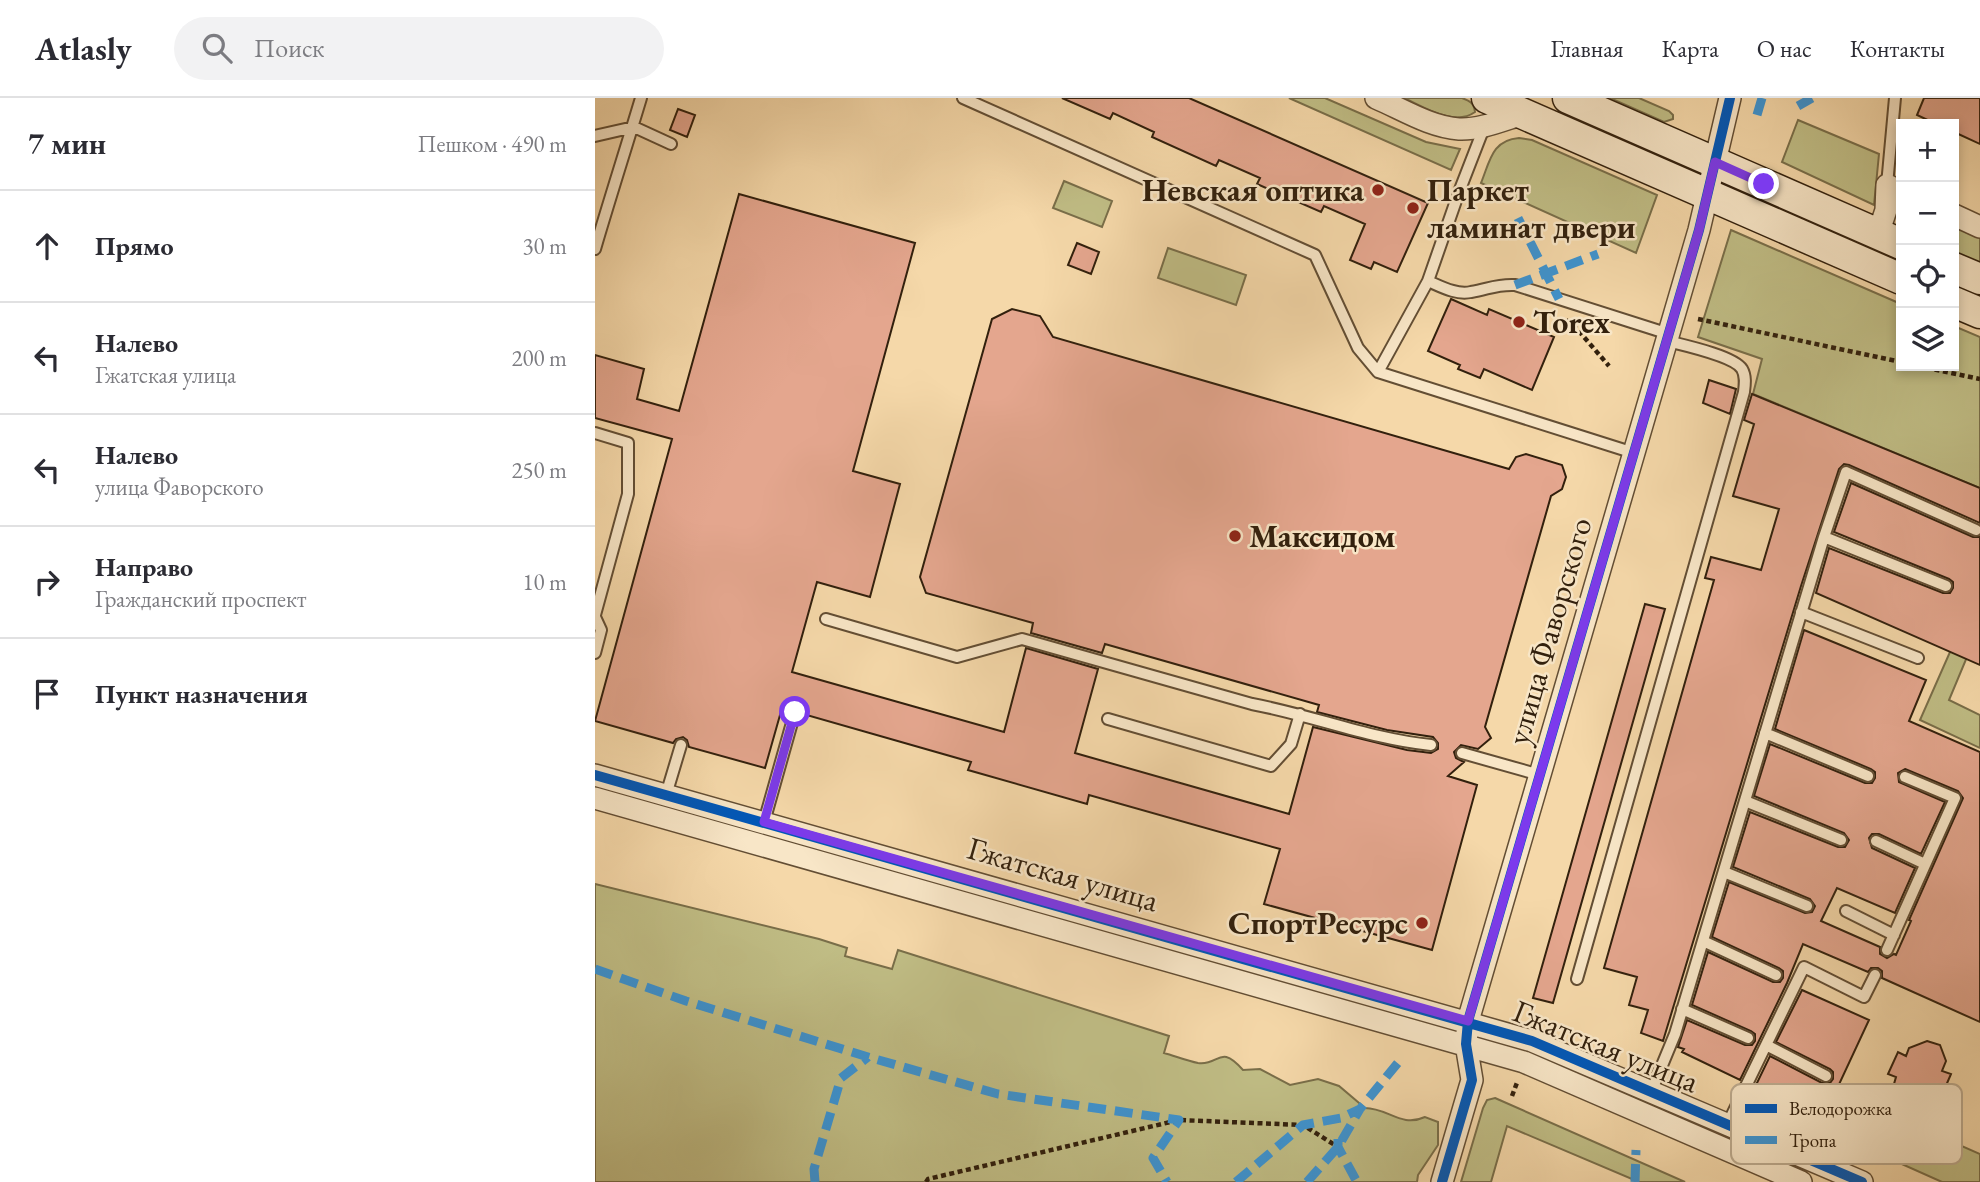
<!DOCTYPE html>
<html lang="ru">
<meta charset="utf-8">
<style>
body{margin:0;font-family:"EB Garamond",serif;background:#f2f2f3;color:#2b2b33}
.controls{position:absolute;right:21px;top:21px;display:grid;overflow:hidden;border-radius:0px;box-shadow:0 4px 10px #0003}
.controls button{width:63px;height:63px;display:grid;place-items:center;padding:0;border:0;border-bottom:2px solid #e1e1e2;background:#fff;color:#2b2b33;font:35px sans-serif}
.stop{position:absolute;width:21px;height:21px;margin:-16px;border:5px solid #7c3aed;border-radius:50%;background:#fff}
.stop.end{background:#7c3aed;border-color:#fff;box-shadow:0 2px 7px #0008}
.list{margin:0;padding:0;list-style:none}
h2{display:flex;justify-content:space-between;align-items:center;height:91px;margin:0;padding:0 28px;font-size:30px}
h2 small{font-size:23px;font-weight:400;color:#7c7c81}
.list li{display:grid;grid-template-columns:46px 1fr auto;gap:21px;align-items:center;box-sizing:border-box;height:112px;padding:0 28px;border-top:2px solid #e1e1e2}
.list b{display:block;font-size:26px;white-space:nowrap}
.list p{margin:0;font-size:23px;white-space:nowrap;color:#7c7c81}
.list em{font-size:23px;font-style:normal;color:#7c7c81}
.icon{flex:none;width:38px;height:38px;fill:none;stroke:currentColor;stroke-width:2;stroke-linecap:round;stroke-linejoin:round}
.map{position:relative;flex:none;width:1385px;height:1084px;overflow:hidden}
header{display:flex;align-items:center;gap:42px;box-sizing:border-box;height:98px;padding:0 35px;background:#fff;border-bottom:2px solid #e1e1e2}
header strong{font-size:33px}
nav{display:flex;gap:38px;margin-inline-start:auto;font-size:24px}
.search{width:490px;height:63px;background:#f2f2f3;display:flex;align-items:center;gap:18px;box-sizing:border-box;padding:0 24px;border-radius:38px;color:#7c7c81;font-size:26px}
main{display:flex}
aside{flex:1;background:#fff}
.map>svg:first-child{display:block}
.green{fill:#c0bd85;stroke:#796e49;stroke-width:2}
.building{fill:#e4a68e;stroke:#32200d;stroke-width:2;fill-rule:evenodd}
.lines{fill:none;stroke-linecap:round;stroke-linejoin:round}
.lane-casing{stroke:#634e34;stroke-width:14}
.street-casing{stroke:#634e34;stroke-width:24}
.secondary-casing{stroke:#32200d;stroke-width:33}
.path{stroke:#32200d;stroke-width:4.5;stroke-dasharray:5 3.5;stroke-linecap:butt}
.lane{stroke:#f8e6c7;stroke-width:10}
.street{stroke:#f8e6c7;stroke-width:21}
.secondary{stroke:#f8e6c7;stroke-width:30}
.quiet{stroke:#3d94d2;stroke-width:9;stroke-dasharray:18 9;stroke-linecap:butt}
.cycleway-casing{stroke:#f8e6c7;stroke-width:15}
.cycleway{stroke:#0057b8;stroke-width:10}
.route{stroke:#7c3aed;stroke-width:9}
.poi-dot{fill:#8f2418;stroke:#f8e6c7;stroke-width:2.5}
.labels{text-anchor:middle;stroke-width:5;stroke-linejoin:round;paint-order:stroke}
.poi-label{font-size:32px;font-weight:bold;fill:#32200d;stroke:#f8e6c7;text-anchor:start}
.street-label{font-size:32px;fill:#32200d;stroke:#f8e6c7}
.key{fill:#f8e6c7;stroke:#bdab8f;stroke-width:2}
.key-label{font-size:19px;fill:#32200d}
</style>
<header>
<strong>Atlasly</strong>
<div class="search"><svg class="icon" aria-label="search" viewBox="0 0 24 24"><circle cx="10" cy="10" r="6"/><path d="M15 15l6 6"/></svg>Поиск</div>
<nav><a>Главная</a><a>Карта</a><a>О нас</a><a>Контакты</a></nav>
</header>
<main>
<aside>
<h2>7 мин<small>Пешком · 490 m</small></h2>
<ul class="list">
<li><svg class="icon" aria-label="ahead" viewBox="0 0 24 24"><path d="M12 20V5M6 11l6-6 6 6"/></svg><div><b>Прямо</b></div><em>30 m</em></li>
<li><svg class="icon" aria-label="left" viewBox="0 0 24 24"><path d="M17 20v-9H6M10 6l-5 5 5 5"/></svg><div><b>Налево</b><p>Гжатская улица</p></div><em>200 m</em></li>
<li><svg class="icon" aria-label="left" viewBox="0 0 24 24"><path d="M17 20v-9H6M10 6l-5 5 5 5"/></svg><div><b>Налево</b><p>улица Фаворского</p></div><em>250 m</em></li>
<li><svg class="icon" aria-label="right" viewBox="0 0 24 24"><path d="M7 20v-9h11M14 6l5 5-5 5"/></svg><div><b>Направо</b><p>Гражданский проспект</p></div><em>10 m</em></li>
<li><svg class="icon" aria-label="arrive" viewBox="0 0 24 24"><path d="M6 21V4h12l-3 4 3 4H6"/></svg><div><b>Пункт назначения</b></div></li>
</ul>
</aside>
<div class="map">
<svg width="1385" height="1084" viewBox="0 0 1385 1084">
<rect width="100%" height="100%" fill="#f5d8a9"/>
<filter id="stains"><feTurbulence type="fractalNoise" baseFrequency=".00286" numOctaves="4"/><feColorMatrix values="0 0 0 0 .2 0 0 0 0 .09 0 0 0 0 .02 0 0 0 .5 -.17"/></filter>
<radialGradient id="worn" r=".72"><stop offset=".6" stop-color="#630" stop-opacity="0"/><stop offset="1" stop-color="#630" stop-opacity=".3"/></radialGradient>
<!-- green -->
<path class="green" d="M694,0H730L831,44L865,51L856,72Z
M809,0H867C875,3 879,5 880,14C859,29 829,9 809,0Z
M1015,0H1044L1074,13L1078,17V21L1069,24Z
M1203,22L1284,56L1279,107L1187,64Z
M924,40L937,42L1062,97L1041,155L886,85C895,63 897,42 924,40Z
M469,83L517,103L507,129L458,110Z
M1359,128L1385,139V169L1359,154Z
M1136,132L1306,206V268H1359V228L1385,239V390L1158,296L1167,261L1103,239Z
M573,150L651,177L641,207L563,180Z
M1385,486V528L1354,602L1385,617V650L1325,622Z
M0,786L224,841L252,850L250,858L297,871L303,852L574,938L569,955C580,958 592,963 603,965C625,968 624,945 648,972L665,971L695,987L723,981L744,988L770,1010C793,1010 806,1030 830,1019L843,1024V1047L823,1077L822,1084H0Z
M1242,993L1385,1056V1084H1347L1226,1030Z
M900,1000L1090,1084H1044L912,1028L896,1084H866L888,1010L892,1002Z"/>
<!-- building -->
<path class="building" d="M467,0H594L833,105L802,174L779,164L776,171L755,162L770,126L729,108L726,114L662,86L665,80L624,62L621,68L557,39L559,34L518,15L515,21Z
M1329,0H1385V46L1359,34V26H1341L1322,17Z
M83,11L100,17L92,39L75,32Z
M144,96L320,145L258,373L305,386L275,499L222,484L197,574L409,634L431,550L503,571L480,655L694,716L718,629L812,652L836,655L843,651V645L838,639L792,632L722,614L724,607L510,546L507,555L436,535L438,525L331,495L325,479L397,221L417,211L445,218L458,239L914,371L921,359L931,356L967,367L971,379L967,391L956,398L890,629L896,640L883,651L866,647L859,654L861,660L869,664L853,678L882,687L837,852L669,806L685,751L494,697L492,706L373,672L376,664L208,616L206,609L201,606L195,608L193,612L187,610L170,670L94,649L92,642L88,639L81,641L78,645L0,623L77,341L0,320V257L49,271L42,301L84,313Z
M482,145L504,154L496,176L473,167Z
M856,201L892,217L894,211L959,239L937,292L889,271L885,280L863,271L865,267L833,253Z
M1114,282L1141,291L1135,316L1108,305Z
M1157,296L1385,390V425L1254,367L1249,366L1244,371L1206,488L1068,943L1046,935L1053,912L1034,907L1042,879L1009,870L1119,482L1110,480L1116,459L1166,472L1184,411L1138,398L1159,326L1149,322Z
M1256,385L1378,439H1385V567L1221,495L1234,450L1348,495H1355L1358,490V484L1354,481L1239,434Z
M1050,506L1070,511L958,905L938,900Z
M1209,532L1331,582L1314,623L1385,654V924L1287,880V873L1283,870H1276L1273,874L1208,846L1192,885L1145,982L1087,954L1089,951L1083,949L1092,922L1150,947H1157L1160,943V936L1156,933L1097,907L1113,854L1178,884H1185L1188,880V873L1184,870L1117,839L1134,784L1210,815L1217,814L1220,808L1215,801L1138,769L1155,714L1243,749H1250L1254,742L1249,735L1159,698L1175,646L1270,685H1277L1280,680V674L1276,671L1180,631ZM1310,671L1363,693L1368,700L1314,822L1316,823L1301,857L1299,856L1292,860L1285,856V849L1226,823L1242,790L1300,815L1320,770L1277,750L1274,740L1277,736H1284L1326,756L1350,704L1304,684L1303,675Z
M1207,892L1274,922L1227,1023L1160,989L1175,958L1227,985H1235L1238,981V974L1235,971L1181,944Z
M1332,943L1345,947L1351,963L1347,973L1356,976L1347,997L1338,993L1335,1000L1329,997L1322,1013L1300,1004L1306,989L1299,986L1301,979L1293,976L1303,954L1311,958L1314,950Z"/>
<g class="lines">
<defs>
<path id="lane" d="M368,0L720,157L763,250L783,274
M890,27L864,94L833,183L783,274L1039,355
M0,38L39,29L76,46
M1292,87L1300,0
M0,151C15,100 31,50 46,0
M833,183C847,189 861,197 876,194C894,191 901,186 920,187L1074,236
M0,335L33,345V396L0,517
M1229,439L1351,488
M1206,514L1323,560
M0,519L6,532L0,555
M231,521L362,559L427,541L657,606C717,617 775,641 836,647
M513,621L676,668L696,646L705,616
M1170,635L1273,678
M867,655L945,677
M71,697L86,647
M1150,703L1246,742
M169,724L200,614
M1281,743L1330,766
M1129,774L1212,808
M1251,813L1299,837
M1108,843L1181,877
M1292,852L1360,700L1310,679
M982,881L1149,294C1150,286 1151,278 1147,271C1139,258 1088,247 1072,243
M1087,911L1153,940
M1171,947L1231,978
M1056,994L1080,936L1229,439L1251,374L1381,432
M1133,1025L1209,869L1269,899L1280,877"/>
<path id="street" d="M781,0C807,11 835,29 864,31C885,32 908,22 928,16
M1359,117L1385,129
M1283,136L1291,112L1292,87L1306,94
M0,677L937,943L1267,1084
M0,700L929,964L1206,1084
M847,1084L877,982L871,946L873,923L1104,132L1135,0"/>
<path id="secondary" d="M892,0L1306,181
M973,0L1306,146
M1359,170L1385,181
M1359,204L1385,215"/>
</defs>
<!-- lane casing -->
<use href="#lane" class="lane-casing"/>
<!-- street casing -->
<use href="#street" class="street-casing"/>
<!-- secondary casing -->
<use href="#secondary" class="secondary-casing"/>
<!-- path -->
<path class="path" d="M1103,221L1306,264
M971,222L982,231L1014,268
M1323,268L1385,281
M917,998L923,982
M331,1084L333,1081L584,1022L708,1027L743,1049"/>
<!-- lane -->
<use href="#lane" class="lane"/>
<!-- street -->
<use href="#street" class="street"/>
<!-- secondary -->
<use href="#secondary" class="secondary"/>
<!-- quiet -->
<path class="quiet" d="M1203,8L1217,0
M1162,17L1167,0
M923,120L964,201
M920,187L1003,156
M0,871L91,903L273,959L403,996L584,1022L558,1060L572,1084
M743,1041V1049L762,1084
M220,1084L219,1071L246,980L273,959
M641,1084L708,1027L746,1020L765,1011L806,961
M712,1084L743,1049L765,1011
M1040,1084L1041,1052"/>
<defs>
<path id="cycleway" d="M0,677L937,943L1267,1084
M847,1084L877,982L871,946L873,923L1104,132L1135,0"/>
</defs>
<!-- cycleway casing -->
<use href="#cycleway" class="cycleway-casing"/>
<!-- cycleway -->
<use href="#cycleway" class="cycleway"/>
</g>
<g class="lines">
<!-- route -->
<path class="route" d="M200,614L169,724L873,923L1104,132L1120,64L1169,86"/>
</g>
<!-- markers -->
<g class="poi-dot">
<circle cx="783" cy="92" r="7"/>
<circle cx="818" cy="110" r="7"/>
<circle cx="924" cy="224" r="7"/>
<circle cx="640" cy="438" r="7"/>
<circle cx="827" cy="825" r="7"/>
</g>
<g class="labels">
<!-- poi labels -->
<g class="poi-label">
<text x="769" y="103" text-anchor="end">Невская оптика</text>
<text x="832" y="103">Паркет<tspan x="832" dy="37">ламинат двери</tspan></text>
<text x="938" y="235">Torex</text>
<text x="654" y="449">Максидом</text>
<text x="813" y="836" text-anchor="end">СпортРесурс</text>
</g>
<!-- street labels -->
<g class="street-label">
<text transform="translate(954 533) rotate(-74)" y="11">улица Фаворского</text>
<text transform="translate(468 776) rotate(16)" y="11">Гжатская улица</text>
<text transform="translate(1011 948) rotate(22)" y="11">Гжатская улица</text>
</g>
</g>
<!-- legend -->
<rect x="1136" y="986" width="231" height="80" rx="10" class="key"/>
<rect x="1150" y="1006" width="32" height="9" fill="#0057b8"/>
<rect x="1150" y="1038" width="32" height="8" fill="#3d94d2"/>
<g class="key-label">
<text x="1194" y="1017">Велодорожка</text>
<text x="1194" y="1049">Тропа</text>
</g>
<rect width="100%" height="100%" filter="url(#stains)"/>
<rect width="100%" height="100%" fill="url(#worn)"/>
</svg>
<div class="controls">
<button>+</button>
<button>−</button>
<button><svg class="icon" aria-label="locate" viewBox="0 0 24 24"><circle cx="12" cy="12" r="6"/><path d="M12 2v4M12 18v4M2 12h4M18 12h4"/></svg></button>
<button><svg class="icon" aria-label="layers" viewBox="0 0 24 24"><path d="M12 4l9 5-9 5-9-5zM3 14l9 5 9-5"/></svg></button>
</div>
<div class="stop" style="left:200px;top:614px"></div>
<div class="stop end" style="left:1169px;top:86px"></div>
</div>
</main>
